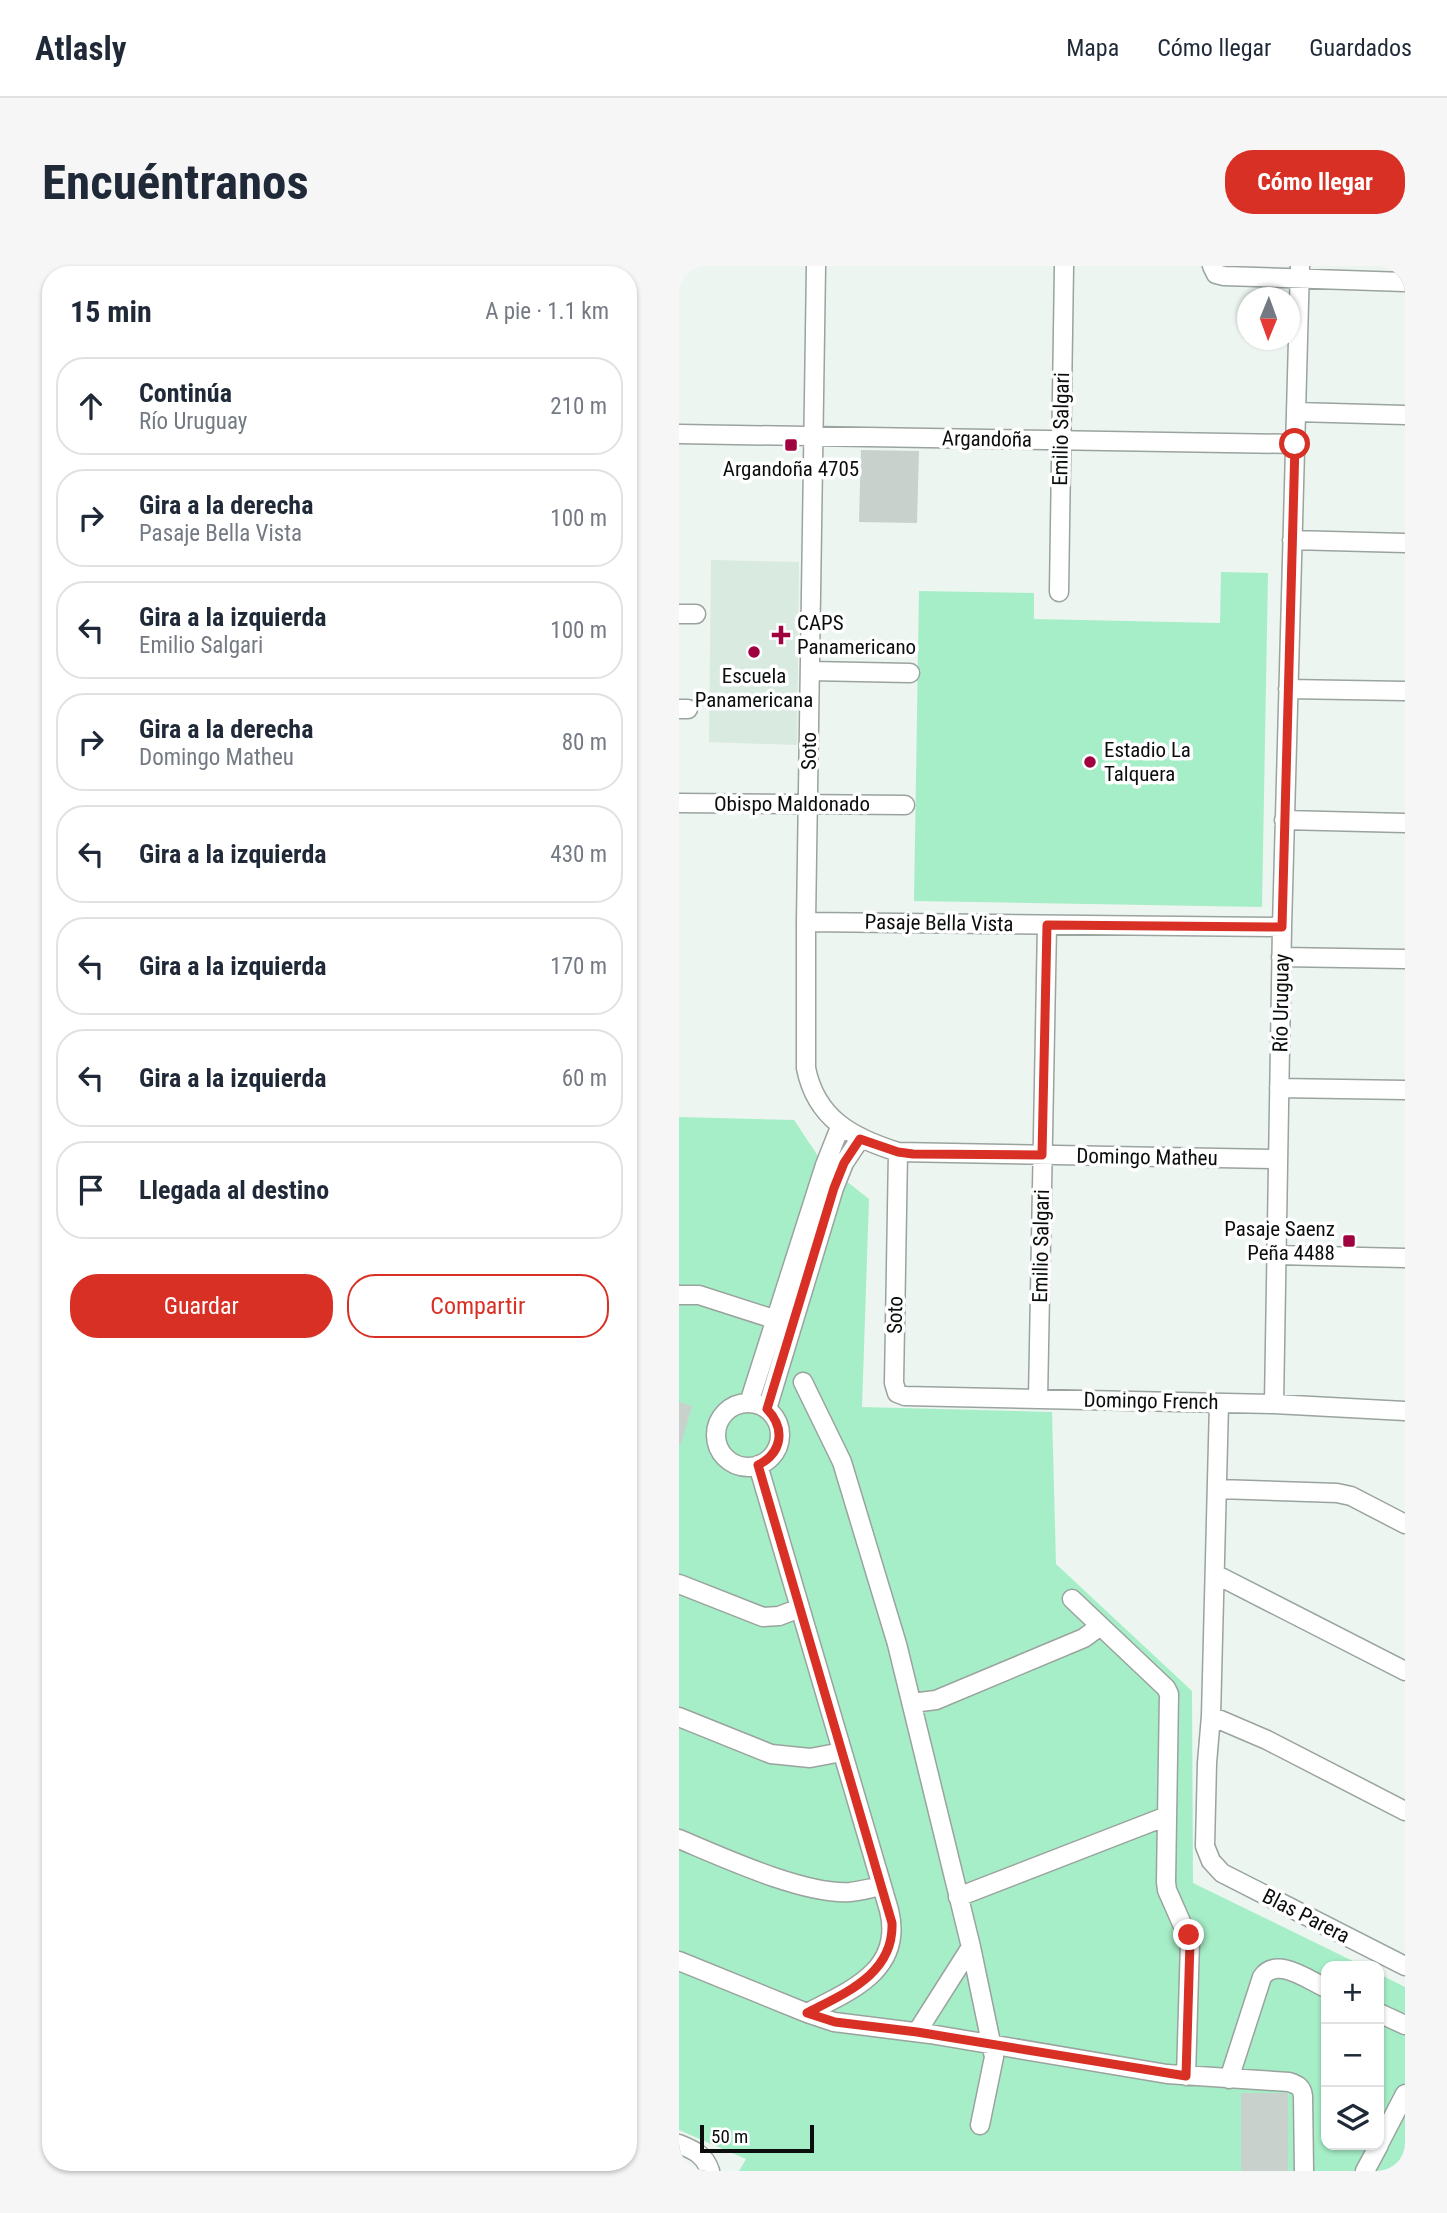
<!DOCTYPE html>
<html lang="es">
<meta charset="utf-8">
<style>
body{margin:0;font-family:"Roboto Condensed",sans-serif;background:#f6f6f7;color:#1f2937}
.controls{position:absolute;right:21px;bottom:21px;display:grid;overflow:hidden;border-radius:14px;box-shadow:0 2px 5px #0004}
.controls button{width:63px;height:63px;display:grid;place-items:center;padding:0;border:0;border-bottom:2px solid #e0e1e3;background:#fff;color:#1f2937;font:35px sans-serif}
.compass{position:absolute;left:558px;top:21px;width:63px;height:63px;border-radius:50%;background:#fff;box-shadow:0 2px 5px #0004;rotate:181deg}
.scale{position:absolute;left:21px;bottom:18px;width:114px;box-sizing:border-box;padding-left:7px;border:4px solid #0b0e0d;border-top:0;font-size:19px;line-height:24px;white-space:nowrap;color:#0b0e0d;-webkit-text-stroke:5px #fff;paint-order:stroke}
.stop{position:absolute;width:21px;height:21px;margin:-16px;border:5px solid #d93025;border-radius:50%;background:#fff}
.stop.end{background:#d93025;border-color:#fff;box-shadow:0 2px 7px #0008}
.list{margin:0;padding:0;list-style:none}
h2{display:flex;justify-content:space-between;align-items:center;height:91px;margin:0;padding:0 28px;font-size:30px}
h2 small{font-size:23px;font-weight:400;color:#747a83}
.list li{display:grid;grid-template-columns:46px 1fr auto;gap:21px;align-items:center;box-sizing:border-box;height:98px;margin:0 14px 14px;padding:0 14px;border:2px solid #e0e1e3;border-radius:28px}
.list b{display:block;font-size:26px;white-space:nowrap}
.list p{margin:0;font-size:23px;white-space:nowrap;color:#747a83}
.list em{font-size:23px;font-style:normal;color:#747a83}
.actions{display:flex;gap:14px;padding:21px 28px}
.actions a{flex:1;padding:16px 0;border:2px solid #d93025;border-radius:28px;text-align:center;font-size:24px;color:#d93025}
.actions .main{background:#d93025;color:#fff}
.icon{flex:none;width:38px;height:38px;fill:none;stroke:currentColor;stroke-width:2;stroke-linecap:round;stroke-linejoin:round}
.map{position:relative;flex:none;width:726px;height:1905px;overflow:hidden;border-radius:28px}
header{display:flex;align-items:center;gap:42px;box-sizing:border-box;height:98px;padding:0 35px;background:#fff;border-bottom:2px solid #e0e1e3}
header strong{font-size:33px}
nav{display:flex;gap:38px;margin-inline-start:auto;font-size:24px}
.intro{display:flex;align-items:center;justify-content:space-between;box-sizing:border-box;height:168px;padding:0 42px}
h1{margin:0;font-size:49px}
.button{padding:18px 32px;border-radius:28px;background:#d93025;color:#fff;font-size:24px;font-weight:700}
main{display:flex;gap:42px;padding:0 42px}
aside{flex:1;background:#fff;border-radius:28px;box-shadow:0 2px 5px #0004}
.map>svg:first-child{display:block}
.built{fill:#d9eae0}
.green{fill:#a6eec7}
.building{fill:#c8d1cb}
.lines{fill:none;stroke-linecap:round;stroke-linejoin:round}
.minor-casing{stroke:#9aa39e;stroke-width:21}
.minor{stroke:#fff;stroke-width:18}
.route{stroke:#d93025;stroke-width:9}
.poi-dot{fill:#a0013f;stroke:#fff;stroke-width:2.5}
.labels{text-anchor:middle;stroke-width:7;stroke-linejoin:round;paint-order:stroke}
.street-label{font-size:21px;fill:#0b0e0d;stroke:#fff}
.poi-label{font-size:21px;fill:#0b0e0d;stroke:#fff}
</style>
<header>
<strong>Atlasly</strong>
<nav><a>Mapa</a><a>Cómo llegar</a><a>Guardados</a></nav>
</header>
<div class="intro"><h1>Encuéntranos</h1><a class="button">Cómo llegar</a></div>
<main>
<aside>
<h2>15 min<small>A pie · 1.1 km</small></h2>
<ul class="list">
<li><svg class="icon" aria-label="ahead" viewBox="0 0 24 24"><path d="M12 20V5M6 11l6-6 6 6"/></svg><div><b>Continúa</b><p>Río Uruguay</p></div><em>210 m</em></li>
<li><svg class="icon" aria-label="right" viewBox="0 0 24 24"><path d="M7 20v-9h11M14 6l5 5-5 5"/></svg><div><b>Gira a la derecha</b><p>Pasaje Bella Vista</p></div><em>100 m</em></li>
<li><svg class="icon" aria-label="left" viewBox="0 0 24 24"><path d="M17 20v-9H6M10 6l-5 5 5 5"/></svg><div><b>Gira a la izquierda</b><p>Emilio Salgari</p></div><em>100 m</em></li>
<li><svg class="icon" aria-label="right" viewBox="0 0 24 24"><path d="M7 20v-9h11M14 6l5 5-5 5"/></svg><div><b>Gira a la derecha</b><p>Domingo Matheu</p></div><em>80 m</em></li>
<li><svg class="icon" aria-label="left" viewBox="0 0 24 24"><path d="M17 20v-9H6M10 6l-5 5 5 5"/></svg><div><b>Gira a la izquierda</b></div><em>430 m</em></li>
<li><svg class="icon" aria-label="left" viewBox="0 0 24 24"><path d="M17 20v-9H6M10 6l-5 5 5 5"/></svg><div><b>Gira a la izquierda</b></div><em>170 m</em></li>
<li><svg class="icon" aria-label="left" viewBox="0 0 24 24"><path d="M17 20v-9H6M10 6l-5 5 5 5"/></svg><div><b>Gira a la izquierda</b></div><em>60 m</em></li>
<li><svg class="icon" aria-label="arrive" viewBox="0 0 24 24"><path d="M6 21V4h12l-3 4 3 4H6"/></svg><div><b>Llegada al destino</b></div></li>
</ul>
<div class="actions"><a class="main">Guardar</a><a>Compartir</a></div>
</aside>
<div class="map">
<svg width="726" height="1905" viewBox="0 0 726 1905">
<rect width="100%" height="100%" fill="#ecf5ef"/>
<!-- built -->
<path class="built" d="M32,294L120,296L118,479L30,476Z"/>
<!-- green -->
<path class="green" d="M542,306L589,307L583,641L235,635L240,325L355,327V353L541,357Z
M0,851L115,854L143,896L190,933L183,1141L373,1146L377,1298L513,1425L514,1617L684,1700H647V1879H700V1708L726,1721V1905H60L67,1893L0,1864Z"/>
<!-- building -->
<path class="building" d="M182,184L240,185L238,257L180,256Z
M0,1136L13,1140L2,1178H0Z
M562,1827H609V1905H562Z"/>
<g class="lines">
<defs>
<path id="minor" d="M137,0L127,656V802C137,853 174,872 219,886L599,893
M533,0L537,8L545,10L726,16
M617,146L726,149
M0,168L616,178
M613,274L726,277
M380,326L385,0
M0,348H17
M131,405L231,407
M609,423L726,425
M0,443H9
M0,537L226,539
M605,554L726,557
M127,656L603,661
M602,691L726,693
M600,822L726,824
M219,886L215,1117L218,1127L226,1130L595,1138L726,1145
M597,989L726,992
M0,1029H20L107,1057
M124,1116L163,1196L218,1378L292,1681L238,1766
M359,1133L368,659
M70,1137L146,899L161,861
M540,1137L532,1450L528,1497L526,1580L532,1595L543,1607L726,1700
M37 1169a32 32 0 1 1 64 0a32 32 0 1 1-64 0Z
M595,1138L603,661L621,0
M88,1143L155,922L165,897L181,873
M539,1223L658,1227L672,1230L726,1258
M536,1308L726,1405
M0,1318L84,1351L100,1350L121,1342
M393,1333L487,1422L490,1428L487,1616L488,1624L511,1676L507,1810
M233,1437L257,1434L405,1372L421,1360
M532,1450L588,1474L726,1545
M0,1451L92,1488L131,1492L163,1486
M0,1573C43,1591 125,1629 171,1626C181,1625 192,1622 203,1620
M279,1631L488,1550
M292,1681L315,1791L301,1859
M0,1695L128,1747C171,1725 225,1704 210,1644L79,1199
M128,1747L155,1756L251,1768L488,1808L610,1816C619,1819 623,1821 624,1830L625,1905
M700,1747L726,1759
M550,1813L583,1711C598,1690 629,1714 647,1722
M0,1878C15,1884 26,1889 31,1905
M700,1878L726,1828
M686,1905L700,1879"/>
</defs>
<!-- minor casing -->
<use href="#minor" class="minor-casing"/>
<!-- minor -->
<use href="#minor" class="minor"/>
</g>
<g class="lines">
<!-- route -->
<path class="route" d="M510,1669L511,1676L507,1810L238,1766L156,1756L128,1747C166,1727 215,1708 213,1657L79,1199C103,1187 107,1163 88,1143L155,922L165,897L181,873L219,886L234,888L363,889L368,659L603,661L616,178"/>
</g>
<!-- markers -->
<g class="poi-dot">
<rect x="105" y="172" width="14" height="14" rx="3.5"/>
<path d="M98.5 358.5h7v7h7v7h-7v7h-7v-7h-7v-7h7z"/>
<circle cx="75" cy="386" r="7"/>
<circle cx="411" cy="496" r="7"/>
<rect x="663" y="968" width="14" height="14" rx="3.5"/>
</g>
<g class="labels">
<!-- street labels -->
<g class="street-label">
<text transform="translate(382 163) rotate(-89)" y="7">Emilio Salgari</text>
<text transform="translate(308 173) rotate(1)" y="7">Argandoña</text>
<text transform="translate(130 485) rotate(-90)" y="7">Soto</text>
<text x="113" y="545">Obispo Maldonado</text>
<text transform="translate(260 657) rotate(1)" y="7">Pasaje Bella Vista</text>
<text transform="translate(602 737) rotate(-89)" y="7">Río Uruguay</text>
<text transform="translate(468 891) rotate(1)" y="7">Domingo Matheu</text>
<text transform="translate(362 980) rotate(-89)" y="7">Emilio Salgari</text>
<text transform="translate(216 1049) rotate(-89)" y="7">Soto</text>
<text transform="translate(472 1135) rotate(1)" y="7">Domingo French</text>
<text transform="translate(627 1650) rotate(27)" y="7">Blas Parera</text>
</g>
<!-- poi labels -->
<g class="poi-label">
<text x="112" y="210">Argandoña 4705</text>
<text x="118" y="364" text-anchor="start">CAPS<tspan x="118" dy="24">Panamericano</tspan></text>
<text x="75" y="417">Escuela<tspan x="75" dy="24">Panamericana</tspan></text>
<text x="425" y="491" text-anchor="start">Estadio La<tspan x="425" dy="24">Talquera</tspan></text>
<text x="656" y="970" text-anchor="end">Pasaje Saenz<tspan x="656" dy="24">Peña 4488</tspan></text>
</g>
</g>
</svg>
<div class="controls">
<button>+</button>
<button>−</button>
<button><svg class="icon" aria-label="layers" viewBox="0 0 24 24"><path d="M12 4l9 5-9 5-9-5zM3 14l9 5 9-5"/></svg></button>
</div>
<svg class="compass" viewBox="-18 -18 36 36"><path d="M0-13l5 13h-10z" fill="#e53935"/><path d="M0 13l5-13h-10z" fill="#747a83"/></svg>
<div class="scale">50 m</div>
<div class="stop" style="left:616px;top:178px"></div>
<div class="stop end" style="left:510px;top:1669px"></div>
</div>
</main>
